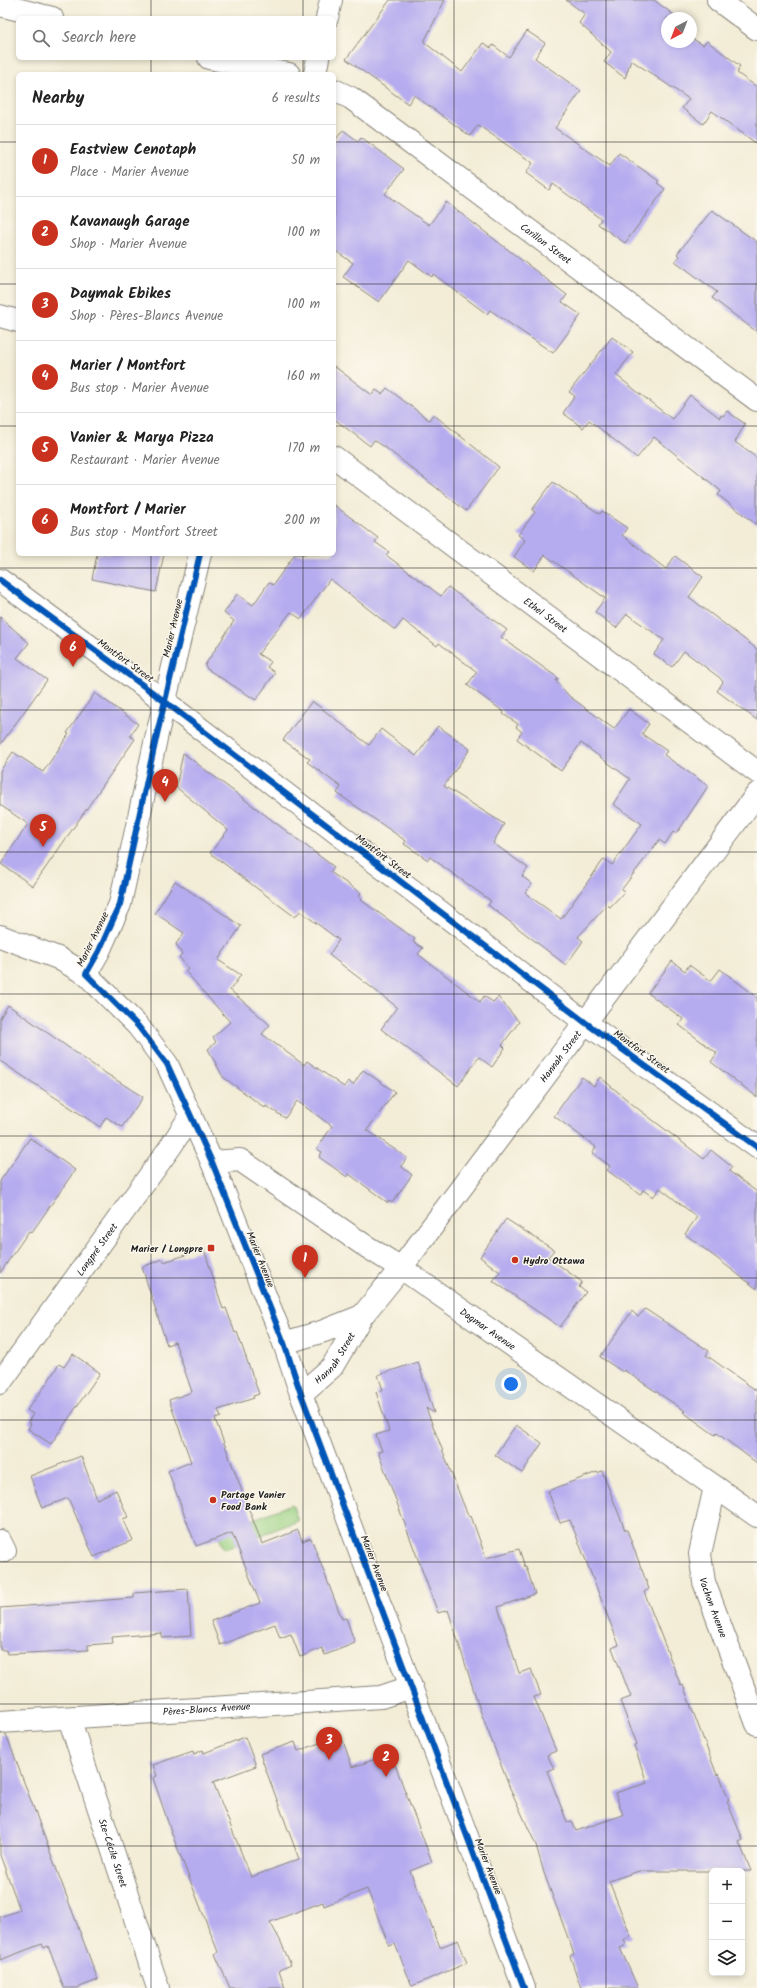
<!DOCTYPE html>
<meta charset="utf-8">
<style>
body{margin:0;font-family:Kalam,sans-serif;background:#f6f6f6;color:#222}
.controls{position:absolute;right:12px;bottom:12px;display:grid;overflow:hidden;border-radius:6px;box-shadow:0 2px 6px #0003}
.controls button{width:36px;height:36px;display:grid;place-items:center;padding:0;border:0;border-bottom:1px solid #e0e0e0;background:#fff;color:#222;font:20px sans-serif}
.compass{position:absolute;left:661px;top:12px;width:36px;height:36px;border-radius:50%;background:#fff;box-shadow:0 2px 6px #0003;rotate:222deg}
.you{position:absolute;left:511px;top:1384px;width:14px;height:14px;margin:-10px;border:3px solid #fff;border-radius:50%;background:#1a73e8;box-shadow:0 0 0 6px #1a73e833}
.badge{display:grid;place-items:center;width:26px;height:26px;border-radius:50%;background:#c8321e;color:#fff;font-size:13px;font-weight:700}
.pin{position:absolute;translate:-50% -33px;filter:drop-shadow(0 1px 2px #0008)}
.pin::after{content:'';position:absolute;top:21px;width:14px;height:12px;background:inherit;clip-path:polygon(0 0,100% 0,50% 100%)}
.list{margin:0;padding:0;list-style:none}
h2{display:flex;justify-content:space-between;align-items:center;height:52px;margin:0;padding:0 16px;font-size:17px}
h2 small{font-size:13px;font-weight:400;color:#767676}
.list li{display:grid;grid-template-columns:26px 1fr auto;gap:12px;align-items:center;box-sizing:border-box;height:72px;padding:0 16px;border-top:1px solid #e0e0e0}
.list b{display:block;font-size:15px;white-space:nowrap}
.list p{margin:0;font-size:13px;white-space:nowrap;color:#767676}
.list em{font-size:13px;font-style:normal;color:#767676}
.icon{flex:none;width:22px;height:22px;fill:none;stroke:currentColor;stroke-width:2;stroke-linecap:round;stroke-linejoin:round}
.map{position:relative;flex:none;width:757px;height:1988px;overflow:hidden}
.search{position:absolute;background:#fff;box-shadow:0 2px 6px #0003;left:16px;top:16px;width:320px;height:44px;display:flex;align-items:center;gap:10px;box-sizing:border-box;padding:0 14px;border-radius:6px;color:#767676;font-size:15px}
.panel{position:absolute;background:#fff;box-shadow:0 2px 6px #0003;left:16px;top:72px;width:320px;height:484px;border-radius:6px}
.map>svg:first-child{display:block}
.green{fill:#9cd182;stroke:#5c764f}
.building{fill:#b5abef}
.lines{fill:none;stroke-linecap:round;stroke-linejoin:round}
.minor-casing{stroke:#88847a;stroke-width:24}
.minor{stroke:#fff;stroke-width:22}
.cycleway-casing{stroke:#fbf7ec;stroke-width:8}
.cycleway{stroke:#0057b8;stroke-width:6}
.grid{fill:none;stroke:#1c1c1c;stroke-width:1;stroke-opacity:0.55}
.poi-dot{fill:#c8321e;stroke:#fbf7ec;stroke-width:1.5}
.labels{text-anchor:middle;stroke-width:3;stroke-linejoin:round;paint-order:stroke}
.street-label{font-size:10px;fill:#1c1c1c;stroke:#fbf7ec}
.poi-label{font-size:10px;font-weight:bold;fill:#1c1c1c;stroke:#fbf7ec;text-anchor:start}
</style>
<div class="map">
<svg width="757" height="1988" viewBox="0 0 757 1988">
<rect width="100%" height="100%" fill="#fbf7ec"/>
<filter id="ink" filterUnits="userSpaceOnUse"><feTurbulence type="fractalNoise" baseFrequency=".025" numOctaves="2"/><feDisplacementMap in="SourceGraphic" scale="8" xChannelSelector="R" yChannelSelector="G"/><feConvolveMatrix kernelMatrix="1 2 1 2 8 2 1 2 1" color-interpolation-filters="sRGB"/></filter>
<filter id="wash" filterUnits="userSpaceOnUse"><feTurbulence type="fractalNoise" baseFrequency=".012" numOctaves="4" result="noise"/><feDisplacementMap in="SourceGraphic" scale="16" xChannelSelector="R" yChannelSelector="G"/><feGaussianBlur stdDeviation="0.9" result="paint"/><feColorMatrix in="noise" values="0 0 0 0 0 0 0 0 0 0 0 0 0 0 0 0 0 1.4 0 .05"/><feComposite in="paint" operator="in"/></filter>
<g filter="url(#wash)">
<rect width="100%" height="100%" fill="#f3edd7"/>
<!-- green -->
<path class="green" d="M292,1504L298,1521L224,1549L218,1533Z"/>
<g id="blocks">
<!-- building -->
<path class="building" d="M390,0H445L424,42L462,72L483,43L491,48L493,45L509,57L527,31L545,43L535,58L581,91L555,128L610,166L619,153L659,181L657,183L665,189L625,243L598,224L601,219L553,184L549,190L526,173L533,163L478,125L470,136L414,95L408,104L346,59Z
M566,0H654L674,15V18H667V42H691V38L703,45L707,41L740,66L737,70L739,71L737,73L757,87V144L712,111L703,124L682,108L689,99L631,60L625,78L604,62L611,52L579,23L585,14Z
M343,130L358,141L361,137L404,169L385,194L429,225L446,202L567,295L562,302L581,315L553,353L490,310L487,314L433,274L432,277L409,260L379,302L343,277L353,263L334,250V142Z
M712,210L757,242V332L712,298L717,292L675,261L679,256L677,254Z
M612,337L633,352L616,375L672,419L690,395L720,418L721,415L723,416L727,411L745,424L735,442L757,458V525L718,495L721,491L654,437L637,458L589,420L583,428L563,413L575,396L569,392Z
M334,366L372,395L376,390L382,394L387,388L429,420L433,414L499,467L466,511L386,448L374,440L370,446L334,419Z
M553,482L600,514L602,511L627,528L622,535L666,569L675,556L703,577L689,597L757,649V720L717,691L723,682L720,678L684,651L672,667L654,654L664,640L627,614L616,628L595,612L605,598L545,555L534,571L514,557L525,540L518,535L535,512L532,510Z
M334,505L378,538L375,542L389,552L386,555L441,596L448,587L507,630L501,637L558,678L556,681L569,696L614,729L629,709L649,724L642,734L667,751L664,755L708,786L679,830L675,833L673,832L665,844L659,840L622,889L625,891L610,907L607,905L578,937L583,941L566,965L488,905L491,901L430,857L428,860L404,844L406,841L337,793L341,787L307,762L310,759L283,740L312,701L369,745L381,729L416,756L438,726L470,749L444,786L504,824L493,843L528,868L522,876L532,884L525,893L561,919L604,859L612,865L642,824L613,804L630,779L581,743L561,771L517,739L522,732L516,727L518,724L503,714L504,712L467,685L477,672L439,643L437,646L403,620L395,630L330,579L301,619L291,612L258,654L271,662L267,667L275,673L256,700L207,669L205,665L234,621L224,613L237,594L253,605L269,582L273,585L295,554H334Z
M97,554H164L156,592L92,579Z
M0,617L29,643L17,658L47,680L0,745Z
M95,693L138,724L130,736L135,739L33,886L1,864L28,824L0,805V771L13,752L43,772L69,734L67,733Z
M183,753L334,867L330,872L361,893L359,896L362,898L361,900L415,939L413,942L423,948L418,954L480,1002L484,996L493,1002L498,997L519,1022L502,1045L505,1048L492,1067L479,1057L458,1086L381,1029L397,1007L329,955L339,940L300,911L295,917L210,853L228,830L176,787Z
M175,881L241,926L218,960L241,975L230,990L270,1025L262,1034L304,1065L307,1061L344,1087L348,1081L353,1085L363,1070L395,1092L367,1130L407,1158L401,1166L412,1175L392,1203L389,1201L388,1203L349,1174L347,1177L319,1157L322,1152L317,1149L332,1126L297,1101L285,1118L266,1106L265,1108L223,1077L208,1049L216,1042L213,1037L230,1022L185,971L188,968L179,957L182,954L176,944L184,933L155,913Z
M672,961L685,971L689,965L711,981L720,969L757,997V1097L711,1062L717,1053L679,1025L683,1019L648,993Z
M8,1005L99,1069L143,1097L122,1127L106,1117L100,1127L0,1061V1018Z
M582,1077L594,1086L600,1077L637,1108L704,1159L711,1150L732,1167L729,1171L757,1192V1289L685,1234L697,1217L660,1188L653,1197L643,1190L640,1195L607,1170L610,1166L592,1153L596,1147L554,1116Z
M30,1138L75,1170L32,1232L29,1231L0,1273V1181Z
M506,1219L554,1250L548,1257L582,1282L579,1287L586,1292L560,1327L493,1281L500,1272L480,1257Z
M204,1249L223,1309L226,1308L235,1333L237,1332L259,1394L253,1396L254,1398L218,1410L221,1417L215,1419L262,1544L298,1530L302,1541L311,1538L342,1619L346,1618L355,1643L325,1655L322,1648L300,1657L291,1634L280,1638L275,1624L220,1645L211,1621L260,1603L232,1533L196,1546L168,1471L191,1462L169,1400L192,1392L175,1342L167,1345L142,1267L163,1259L164,1262Z
M645,1309L709,1351L706,1355L757,1391V1463L717,1433L715,1435L683,1412L685,1411L624,1370L623,1372L600,1357L632,1311L638,1317Z
M73,1354L100,1373L51,1444L28,1429L31,1424L28,1422L33,1414L27,1410L47,1383L59,1364L64,1367Z
M418,1362L434,1413L426,1408L463,1503L469,1517L471,1516L486,1558L519,1549L525,1567L526,1566L535,1594L498,1607L519,1673L531,1669L541,1695L534,1697L556,1751L547,1755L554,1768L547,1771L567,1822L572,1821L576,1831L623,1815L615,1793L647,1783L634,1745L637,1744L620,1701L631,1697L612,1648L619,1645L570,1520L560,1523L548,1491L597,1472V1473L602,1471L625,1530H627L649,1589L644,1592L681,1686L683,1685L717,1775L719,1774L729,1800L727,1801L743,1840L739,1842L751,1871H639L609,1881L631,1937L624,1940L626,1945L620,1948L638,1988H581L570,1956L574,1954L544,1873L536,1845L509,1786L480,1710L448,1610L438,1613L378,1452L382,1451L376,1435L389,1431L376,1392L383,1390L378,1375Z
M516,1425L542,1443L522,1473L495,1455Z
M81,1456L97,1499L116,1490L128,1517L123,1519L133,1540L94,1557L68,1498L42,1508L30,1476Z
M188,1589L191,1636L162,1638V1633L112,1637L113,1643L88,1645V1650L7,1654L6,1650H0V1608L134,1598V1593Z
M0,1734H6L98,1980L77,1988H64L48,1946L44,1948L42,1944L0,1960V1917L20,1910L0,1855Z
M341,1735L352,1767L391,1754L432,1862L410,1871L440,1947L458,1940L467,1963L412,1986L395,1944L389,1946L367,1889L324,1906L323,1902L270,1922L280,1940L291,1965L279,1970L285,1988H230L215,1954L218,1952L172,1834L153,1778L157,1776L153,1765L193,1751L194,1754L203,1750L204,1753L245,1737L256,1766L213,1782L251,1877L299,1859L260,1754L295,1742L298,1751Z"/>
</g>
</g>
<g filter="url(#ink)">
<use href="#blocks" fill-opacity="0" stroke="#88847a" stroke-width="1"/>
<g class="lines">
<defs>
<g id="minor">
<path d="M718,0L757,29"/>
<path d="M0,5L52,18"/>
<path d="M327,18L331,0"/>
<path d="M209,58L289,74"/>
<path d="M315,74L318,58"/>
<path id="s1" d="M334,90L351,98L757,400"/>
<path d="M0,316L18,321"/>
<path id="s2" d="M334,457L757,772"/>
<path d="M200,554L157,734L120,904L99,951L86,974L138,1026L167,1064L212,1162L284,1343L301,1394L524,1988"/>
<path d="M0,580L164,701L586,1023L757,1147"/>
<path d="M0,936L58,958L86,974"/>
<path id="s3" d="M212,1162L240,1160L364,1245L401,1268L757,1516"/>
<path d="M284,1343L324,1331L362,1316"/>
<path id="s4" d="M0,1383L171,1146L191,1115"/>
<path id="s5" d="M301,1394L332,1367L362,1316L401,1268L757,794"/>
<path id="s6" d="M715,1487L700,1554L704,1582L757,1724"/>
<path d="M0,1541L5,1551"/>
<path id="s7" d="M69,1718L158,1988"/>
<path id="s8" d="M0,1722L381,1697L411,1687"/>
</g>
</defs>
<!-- minor casing -->
<use href="#minor" class="minor-casing"/>
<!-- minor -->
<use href="#minor" class="minor"/>
<defs>
<path id="cycleway" d="M200,554L157,734L120,904L99,951L86,974L138,1026L167,1064L212,1162L284,1343L301,1394L524,1988
M0,580L164,701L586,1023L757,1147"/>
</defs>
<!-- cycleway casing -->
<use href="#cycleway" class="cycleway-casing"/>
<!-- cycleway -->
<use href="#cycleway" class="cycleway"/>
</g>
</g>
<!-- grid -->
<path class="grid" d="M151,0V18M303,0V18M454,0V1988M606,0V1988M151,58V74M303,58V74M0,142H18M334,142H757M0,284H18M334,284H757M0,426H18M334,426H757M151,554V1988M303,554V1988M0,568H757M0,710H757M0,852H757M0,994H757M0,1136H757M0,1278H757M0,1420H757M0,1562H757M0,1704H757M0,1846H757"/>
<!-- markers -->
<g class="poi-dot">
<rect x="207" y="1244" width="8" height="8" rx="2"/>
<circle cx="515" cy="1260" r="4"/>
<circle cx="213" cy="1500" r="4"/>
</g>
<g class="labels">
<!-- street labels -->
<g class="street-label">
<text dy="4" stroke="none"><textPath href="#s1" startOffset="262">Carillon Street</textPath></text>
<text dy="4" stroke="none"><textPath href="#s2" startOffset="264">Ethel Street</textPath></text>
<text transform="translate(172 628) rotate(-77)" y="4">Marier Avenue</text>
<text transform="translate(126 660) rotate(36)" y="4">Montfort Street</text>
<text transform="translate(384 856) rotate(37)" y="4">Montfort Street</text>
<text transform="translate(92 939) rotate(-64)" y="4">Marier Avenue</text>
<text transform="translate(642 1051) rotate(36)" y="4">Montfort Street</text>
<text dy="4" stroke="none"><textPath href="#s5" startOffset="427">Hannah Street</textPath></text>
<text dy="4" stroke="none"><textPath href="#s4" startOffset="165">Longpré Street</textPath></text>
<text transform="translate(261 1259) rotate(68)" y="4">Marier Avenue</text>
<text dy="4" stroke="none"><textPath href="#s3" startOffset="328">Dagmar Avenue</textPath></text>
<text dy="4" stroke="none"><textPath href="#s5" startOffset="50">Hannah Street</textPath></text>
<text transform="translate(375 1563) rotate(69)" y="4">Marier Avenue</text>
<text dy="4" stroke="none"><textPath href="#s6" startOffset="124">Vachon Avenue</textPath></text>
<text dy="4" stroke="none"><textPath href="#s8" startOffset="207">Pères-Blancs Avenue</textPath></text>
<text dy="4" stroke="none"><textPath href="#s7" startOffset="142">Ste-Cécile Street</textPath></text>
<text transform="translate(489 1866) rotate(69)" y="4">Marier Avenue</text>
</g>
<!-- poi labels -->
<g class="poi-label">
<text x="203" y="1252" text-anchor="end">Marier / Longpre</text>
<text x="523" y="1264">Hydro Ottawa</text>
<text x="221" y="1498">Partage Vanier<tspan x="221" dy="12">Food Bank</tspan></text>
</g>
</g>
</svg>
<div class="controls">
<button>+</button>
<button>−</button>
<button><svg class="icon" aria-label="layers" viewBox="0 0 24 24"><path d="M12 4l9 5-9 5-9-5zM3 14l9 5 9-5"/></svg></button>
</div>
<svg class="compass" viewBox="-18 -18 36 36"><path d="M0-13l5 13h-10z" fill="#e53935"/><path d="M0 13l5-13h-10z" fill="#767676"/></svg>
<div class="you"></div>
<div class="pin badge" style="left:305px;top:1278px">1</div>
<div class="pin badge" style="left:386px;top:1777px">2</div>
<div class="pin badge" style="left:329px;top:1760px">3</div>
<div class="pin badge" style="left:165px;top:802px">4</div>
<div class="pin badge" style="left:43px;top:847px">5</div>
<div class="pin badge" style="left:73px;top:667px">6</div>
<div class="search"><svg class="icon" aria-label="search" viewBox="0 0 24 24"><circle cx="10" cy="10" r="6"/><path d="M15 15l6 6"/></svg>Search here</div>
<section class="panel">
<h2>Nearby<small>6 results</small></h2>
<ul class="list">
<li><span class="badge">1</span><div><b>Eastview Cenotaph</b><p>Place · Marier Avenue</p></div><em>50 m</em></li>
<li><span class="badge">2</span><div><b>Kavanaugh Garage</b><p>Shop · Marier Avenue</p></div><em>100 m</em></li>
<li><span class="badge">3</span><div><b>Daymak Ebikes</b><p>Shop · Pères-Blancs Avenue</p></div><em>100 m</em></li>
<li><span class="badge">4</span><div><b>Marier / Montfort</b><p>Bus stop · Marier Avenue</p></div><em>160 m</em></li>
<li><span class="badge">5</span><div><b>Vanier &amp; Marya Pizza</b><p>Restaurant · Marier Avenue</p></div><em>170 m</em></li>
<li><span class="badge">6</span><div><b>Montfort / Marier</b><p>Bus stop · Montfort Street</p></div><em>200 m</em></li>
</ul>
</section>
</div>
